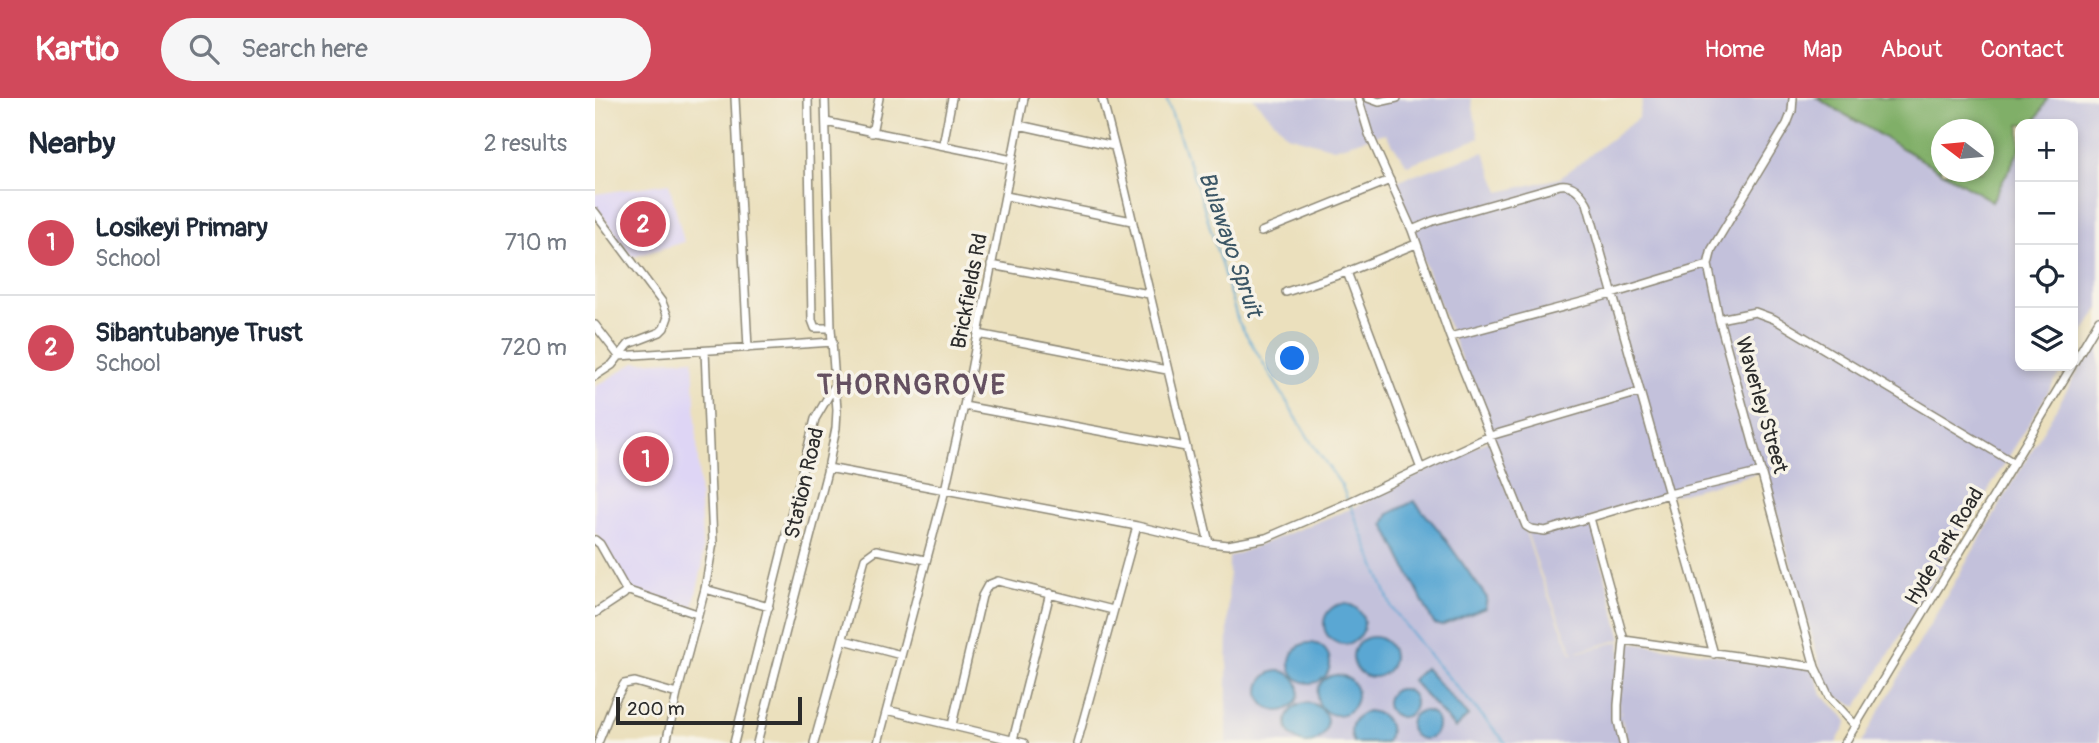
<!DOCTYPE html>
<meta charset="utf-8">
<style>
body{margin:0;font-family:Pangolin,sans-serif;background:#f6f6f7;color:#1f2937}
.controls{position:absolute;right:21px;top:21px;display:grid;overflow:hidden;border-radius:14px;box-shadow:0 4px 10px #0003}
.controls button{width:63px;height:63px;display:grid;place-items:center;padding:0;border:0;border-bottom:2px solid #e0e1e3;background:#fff;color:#1f2937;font:35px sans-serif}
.compass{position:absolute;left:1336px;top:21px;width:63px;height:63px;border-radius:50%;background:#fff;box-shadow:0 4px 10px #0003;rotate:286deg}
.scale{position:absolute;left:21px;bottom:18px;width:186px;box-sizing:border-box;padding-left:7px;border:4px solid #2b2b2b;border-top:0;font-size:19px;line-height:24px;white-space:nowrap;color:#2b2b2b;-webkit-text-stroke:5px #f7f3e8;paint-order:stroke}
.you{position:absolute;left:698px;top:261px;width:24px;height:24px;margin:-18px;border:5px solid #fff;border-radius:50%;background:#1a73e8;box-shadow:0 0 0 10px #1a73e833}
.badge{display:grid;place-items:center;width:46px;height:46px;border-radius:50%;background:#d1495b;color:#fff;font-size:23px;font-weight:700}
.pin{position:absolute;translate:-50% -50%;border:4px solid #fff;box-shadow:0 2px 7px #0006}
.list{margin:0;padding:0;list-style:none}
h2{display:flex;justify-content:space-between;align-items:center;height:91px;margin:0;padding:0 28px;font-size:30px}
h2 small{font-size:23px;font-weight:400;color:#747a83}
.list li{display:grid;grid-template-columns:46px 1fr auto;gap:21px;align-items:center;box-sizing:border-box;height:105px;padding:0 28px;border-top:2px solid #e0e1e3}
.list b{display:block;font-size:26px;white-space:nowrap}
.list p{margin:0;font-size:23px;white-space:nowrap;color:#747a83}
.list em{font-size:23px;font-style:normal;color:#747a83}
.icon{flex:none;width:38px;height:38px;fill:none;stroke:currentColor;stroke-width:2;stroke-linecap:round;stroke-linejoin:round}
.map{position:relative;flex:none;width:1504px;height:645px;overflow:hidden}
header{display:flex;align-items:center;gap:42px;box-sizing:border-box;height:98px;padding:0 35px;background:#d1495b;color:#fff}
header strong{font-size:33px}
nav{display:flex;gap:38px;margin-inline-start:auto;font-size:24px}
.search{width:490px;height:63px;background:#f6f6f7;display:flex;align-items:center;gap:18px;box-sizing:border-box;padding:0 24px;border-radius:38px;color:#747a83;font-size:26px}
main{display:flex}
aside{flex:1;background:#fff}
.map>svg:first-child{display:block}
.built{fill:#ded5f5}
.industrial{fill:#c3c1db;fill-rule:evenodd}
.forest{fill:#80af68;stroke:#566d4a;stroke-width:2;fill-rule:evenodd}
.water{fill:#5aa7d3;stroke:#42697f;stroke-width:2}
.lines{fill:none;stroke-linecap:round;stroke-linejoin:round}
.stream{stroke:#5aa7d3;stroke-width:2}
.minor-casing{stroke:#8b8674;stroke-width:10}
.minor{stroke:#fff;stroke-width:7}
.labels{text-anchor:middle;stroke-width:7;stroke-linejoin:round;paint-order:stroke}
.street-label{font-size:21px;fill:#2b2b2b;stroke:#f7f3e8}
.water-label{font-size:23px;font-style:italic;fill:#3b5666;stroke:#f7f3e8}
.district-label{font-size:28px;font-weight:bold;letter-spacing:2px;fill:#645061;stroke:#f7f3e8}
</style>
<header>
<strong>Kartio</strong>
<div class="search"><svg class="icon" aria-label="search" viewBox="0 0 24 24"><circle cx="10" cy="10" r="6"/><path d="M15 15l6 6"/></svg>Search here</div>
<nav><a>Home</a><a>Map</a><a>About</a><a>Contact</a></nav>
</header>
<main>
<aside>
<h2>Nearby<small>2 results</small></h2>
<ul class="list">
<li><span class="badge">1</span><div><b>Losikeyi Primary</b><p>School</p></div><em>710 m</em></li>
<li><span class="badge">2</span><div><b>Sibantubanye Trust</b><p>School</p></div><em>720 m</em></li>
</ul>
</aside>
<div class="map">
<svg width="1504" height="645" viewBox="0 0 1504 645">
<rect width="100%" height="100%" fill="#f7f3e8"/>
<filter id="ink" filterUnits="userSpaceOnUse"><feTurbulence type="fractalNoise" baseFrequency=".0143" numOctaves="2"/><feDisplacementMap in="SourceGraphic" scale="14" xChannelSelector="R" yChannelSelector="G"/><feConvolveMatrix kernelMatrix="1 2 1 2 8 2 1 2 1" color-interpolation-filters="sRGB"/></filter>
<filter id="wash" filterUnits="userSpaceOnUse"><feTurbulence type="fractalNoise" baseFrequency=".00686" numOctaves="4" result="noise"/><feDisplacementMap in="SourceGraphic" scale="28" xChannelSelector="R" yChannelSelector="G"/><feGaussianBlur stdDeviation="1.57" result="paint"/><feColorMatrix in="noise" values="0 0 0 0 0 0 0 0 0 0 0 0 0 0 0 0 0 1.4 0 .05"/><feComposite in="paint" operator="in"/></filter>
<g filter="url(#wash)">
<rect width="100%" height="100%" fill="#ebe0bd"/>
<!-- built -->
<path class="built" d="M74,85L89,144L37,159L0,107V96Z
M98,261L108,466L98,509L38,493L0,434V289L40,264Z"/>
<!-- industrial -->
<path class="industrial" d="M658,0H876L884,40L812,67L790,35L739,50L692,37Z
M1048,0H1504V210L1478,253V26H1425V268H1469L1262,609L1233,594L1169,373L995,420L1027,541L978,555L946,476L927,420L798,84L889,54L905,94L965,80L1043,20ZM1346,32H1388V74H1346Z
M1504,237V645H1266L1274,631Z
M894,342L920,416L929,430L944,476L977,556L1026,543V645H631L634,459L760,409Z
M1030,543L1218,571L1227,596L1253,623L1241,645H1032L1025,614Z"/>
<!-- forest -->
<path class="forest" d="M1222,0H1453L1439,26H1425V51L1397,103ZM1346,32H1388V74H1346Z"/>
<!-- water -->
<path class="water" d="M819,403L843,431L892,500L890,510L846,528L839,526L789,426L794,416Z
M729 526a20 20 0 1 1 40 0a20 20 0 1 1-40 0Z
M758 559a20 20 0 1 1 40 0a20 20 0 1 1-40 0Z
M695 565a20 20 0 1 1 40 0a20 20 0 1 1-40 0Z
M830,570L873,618L860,630L817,582Z
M664 593a20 20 0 1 1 40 0a20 20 0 1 1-40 0Z
M722 597a20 20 0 1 1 40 0a20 20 0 1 1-40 0Z
M792 605a14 14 0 1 1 28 0a14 14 0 1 1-28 0Z
M692 625a20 20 0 1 1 40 0a20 20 0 1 1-40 0Z
M815 627a14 14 0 1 1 28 0a14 14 0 1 1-28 0Z
M773,613C791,615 800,629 791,645H759C752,630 758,618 773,613Z"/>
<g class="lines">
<!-- stream -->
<path class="stream" d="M571,0L606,99L643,223L716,344L747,388L752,401
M755,406L797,510L832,555L911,645"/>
</g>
</g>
<g filter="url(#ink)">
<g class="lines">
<defs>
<path id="minor" d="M140,0L153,250
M213,0L217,222L220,230H236
M507,0L523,62L614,445
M763,0L774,36L817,132L855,239L931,428L936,431L950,433L1074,396L1167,374
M773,0L784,4L802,0
M1198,0L1197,13L1192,26L1117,151L1113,167L1124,221L1220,569L1234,599L1261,628
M231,24C293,38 355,48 417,62
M424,27L519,48
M277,35L284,0
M348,47L357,0
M411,98L537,123
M0,114L67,204L73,219L69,230L65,234L34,246L17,267L0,278
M817,132L838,123L965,87C978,85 986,95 992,105L1119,556
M666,134L795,82
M396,167L554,196
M752,174L826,371
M691,194L752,174L821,146
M1124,221L1160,214L1179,221L1419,365
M0,227L24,258L238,244
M383,236L572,272
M855,239L1017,196L1113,167
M1478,266L1504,222
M369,308L591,349
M233,370L542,428L614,445L633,447L671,440L748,407L895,338L1045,294
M995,420L1029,542L1023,607V623L1028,645
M0,442L5,446L31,492L102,516
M110,491L174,509
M0,515L29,496L31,492
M249,542L306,557
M1029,542L1220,569
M292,612L429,645
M357,627L387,498L393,487L403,483L518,512
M418,642L455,495
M3,645L20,602L29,586L40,584L82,596
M71,645L82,596L110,491L118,445L110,253
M139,645L220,321L240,287
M162,645L233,370L241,330L242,312L236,230L230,0
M219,645L270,460L281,452L330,462
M283,645L350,392L369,308L429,0
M482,645L542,428
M1250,645L1477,268"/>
</defs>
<!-- minor casing -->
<use href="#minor" class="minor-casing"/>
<!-- minor -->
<use href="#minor" class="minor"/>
</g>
</g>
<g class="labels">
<!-- street labels -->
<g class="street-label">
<text transform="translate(374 193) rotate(-79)" y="7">Brickfields Rd</text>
<text transform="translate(1167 307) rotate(74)" y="7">Waverley Street</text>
<text transform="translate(209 385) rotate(-77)" y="7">Station Road</text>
<text transform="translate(1349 448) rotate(-59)" y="7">Hyde Park Road</text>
</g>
<!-- water labels -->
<g class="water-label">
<text transform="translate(636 146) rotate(71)" y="8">Bulawayo Spruit</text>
</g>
<!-- district labels -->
<g class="district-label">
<text x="317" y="296">THORNGROVE</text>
</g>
</g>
</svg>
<div class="controls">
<button>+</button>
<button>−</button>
<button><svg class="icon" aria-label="locate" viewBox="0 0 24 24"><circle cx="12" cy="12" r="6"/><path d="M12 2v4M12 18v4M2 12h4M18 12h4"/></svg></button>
<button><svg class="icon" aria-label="layers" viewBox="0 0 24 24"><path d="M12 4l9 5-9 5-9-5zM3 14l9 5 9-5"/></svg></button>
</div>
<svg class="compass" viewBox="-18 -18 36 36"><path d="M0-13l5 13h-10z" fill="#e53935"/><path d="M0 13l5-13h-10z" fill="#747a83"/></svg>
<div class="scale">200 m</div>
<div class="you"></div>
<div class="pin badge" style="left:51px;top:361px">1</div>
<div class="pin badge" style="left:48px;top:126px">2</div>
</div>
</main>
